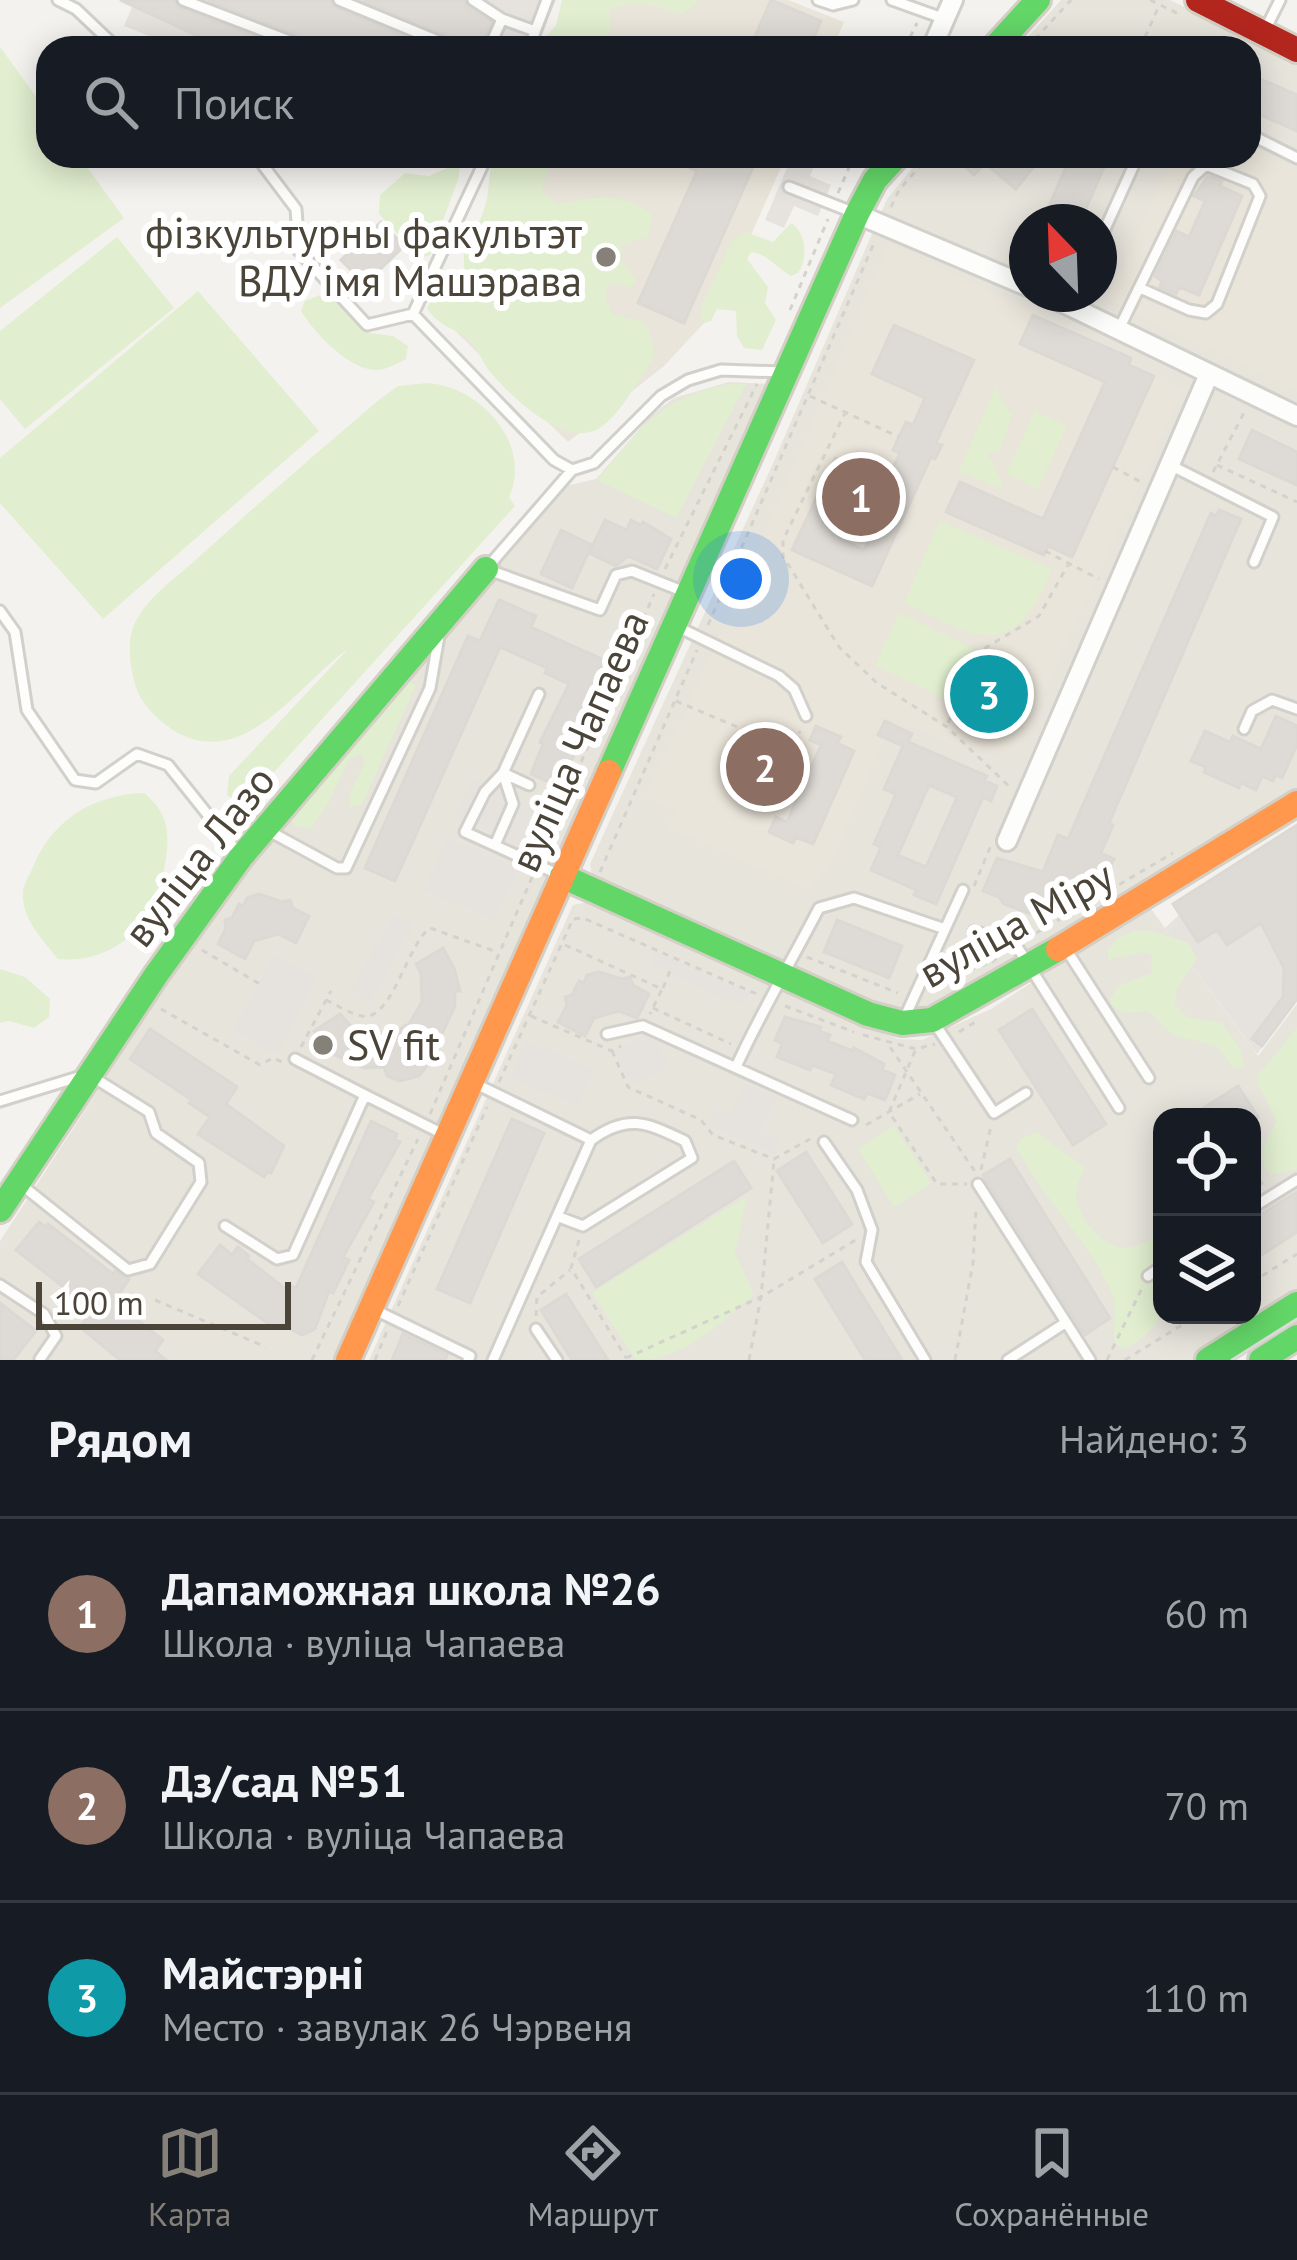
<!DOCTYPE html>
<html lang="ru">
<meta charset="utf-8">
<style>
body{margin:0;font-family:"PT Sans",sans-serif;background:#242831;color:#f1f3f6}
.controls{position:absolute;right:36px;bottom:36px;display:grid;overflow:hidden;border-radius:24px;box-shadow:0 6px 30px #0003}
.controls button{width:108px;height:108px;display:grid;place-items:center;padding:0;border:0;border-bottom:3px solid #363941;background:#171b24;color:#f1f3f6;font:60px sans-serif}
.compass{position:absolute;left:1009px;top:204px;width:108px;height:108px;border-radius:50%;background:#171b24;box-shadow:0 6px 30px #0003;rotate:337deg}
.scale{position:absolute;left:36px;bottom:30px;width:255px;box-sizing:border-box;padding-left:12px;border:6px solid #4b4439;border-top:0;font-size:33px;line-height:42px;white-space:nowrap;color:#4b4439;-webkit-text-stroke:9px #fff;paint-order:stroke}
.you{position:absolute;left:741px;top:579px;width:42px;height:42px;margin:-30px;border:9px solid #fff;border-radius:50%;background:#1a73e8;box-shadow:0 0 0 18px #1a73e833}
.badge{display:grid;place-items:center;width:78px;height:78px;border-radius:50%;background:#868178;color:#fff;font-size:39px;font-weight:700}
.pin{position:absolute;translate:-50% -50%;border:6px solid #fff;box-shadow:0 3px 12px #0006}
.list{margin:0;padding:0;list-style:none}
h2{display:flex;justify-content:space-between;align-items:center;height:156px;margin:0;padding:0 48px;font-size:51px}
h2 small{font-size:39px;font-weight:400;color:#9ea1a6}
.list li{display:grid;grid-template-columns:78px 1fr auto;gap:36px;align-items:center;box-sizing:border-box;height:192px;padding:0 48px;border-top:3px solid #363941}
.list b{display:block;font-size:45px;white-space:nowrap}
.list p{margin:0;font-size:39px;white-space:nowrap;color:#9ea1a6}
.list em{font-size:39px;font-style:normal;color:#9ea1a6}
.icon{flex:none;width:66px;height:66px;fill:none;stroke:currentColor;stroke-width:2;stroke-linecap:round;stroke-linejoin:round}
.map{position:relative;flex:none;width:1297px;height:1360px;overflow:hidden}
.search{position:absolute;background:#171b24;box-shadow:0 6px 30px #0003;left:36px;right:36px;top:36px;height:132px;display:flex;align-items:center;gap:30px;box-sizing:border-box;padding:0 42px;border-radius:36px;color:#9ea1a6;font-size:45px}
.sheet{height:732px;background:#171b24}
nav{display:flex;justify-content:space-around;align-items:center;box-sizing:border-box;height:168px;border-top:3px solid #363941;background:#171b24;font-size:33px;color:#9ea1a6}
nav a{display:grid;justify-items:center;gap:6px}
nav .on{color:#868178}
.map>svg:first-child{display:block}
.residential{fill:#e7e4dc;fill-rule:evenodd}
.industrial{fill:#e6e2de}
.education{fill:#eae5da}
.green{fill:#e1eecf}
.parking{fill:#e6e3df}
.building{fill:#dedbd6;stroke:#dcd9d4;stroke-width:3;fill-rule:evenodd}
.lines{fill:none;stroke-linecap:round;stroke-linejoin:round}
.lane-casing{stroke:#d2d0cb;stroke-width:15}
.street-casing{stroke:#d2d0cb;stroke-width:24}
.fast-casing{stroke:#d3cfc5;stroke-width:30}
.slow-casing{stroke:#d3cfc5;stroke-width:30}
.jam-casing{stroke:#d3cfc5;stroke-width:30}
.path{stroke:#d3d2cc;stroke-width:3;stroke-dasharray:6 6;stroke-linecap:butt}
.lane{stroke:#fdfdfc;stroke-width:9}
.street{stroke:#fdfdfc;stroke-width:18}
.fast{stroke:#63d668;stroke-width:24}
.slow{stroke:#ff974d;stroke-width:24}
.jam{stroke:#b3261e;stroke-width:24}
.tram{stroke:#dbdbda;stroke-width:3}
.poi-dot{fill:#868178;stroke:#fff;stroke-width:4.5}
.labels{text-anchor:middle;stroke-width:12;stroke-linejoin:round;paint-order:stroke}
.poi-label{font-size:42px;fill:#4b4439;stroke:#fff;text-anchor:end}
.street-label{font-size:42px;fill:#4b4439;stroke:#fff}
</style>
<div class="map">
<svg width="1297" height="1360" viewBox="0 0 1297 1360">
<rect width="100%" height="100%" fill="#f4f2ee"/>
<!-- residential -->
<path class="residential" d="M1061,0H1170L1297,61V793L1060,939L947,1000L914,1008L880,1006L593,881L590,864L774,461L887,199L922,156H1249V48H1018ZM1027,222H1099V294H1027Z
M729,382L770,384L338,1360H0V1241L247,861L565,486L596,479L652,415L674,398Z
M593,901L898,1039L922,1040L991,1009L1149,906L1258,1056L1297,1004V1295L1194,1360H369L573,905ZM1162,1117H1252V1315H1162Z"/>
<!-- industrial -->
<path class="industrial" d="M135,0H556L536,48H180L124,26Z
M1252,853L1297,930V999L1257,1054L1165,928L1179,915L1173,904Z"/>
<!-- education -->
<path class="education" d="M640,0H788L844,22L833,48H580L600,6Z
M1249,146L1297,168V391L1107,299L1175,156H1249Z
M529,156H786L719,307L664,366L568,442L435,311L505,208Z
M889,243L1131,358L1129,365L1183,391L1016,752L962,747L885,717L878,734L885,738L831,864L807,889L667,827L675,809L644,796L717,645Z"/>
<!-- green -->
<path class="green" d="M562,0H696L698,4L680,14C657,5 632,0 609,9L611,26L606,48H536L556,25Z
M0,47L48,113V156H79L124,218L0,308Z
M493,156H552L542,191L556,204C592,198 621,189 652,215L649,236L621,245V261L637,281L631,288L610,281L605,298L613,314L646,323C659,359 655,357 634,388C625,402 613,420 598,429C563,448 511,396 490,372C483,363 478,350 470,341C456,328 437,326 427,308L435,295L453,296L460,304L487,275L465,272C459,238 478,234 485,206C490,191 488,173 493,156Z
M452,166L460,167L458,180L430,255L420,258L379,214L380,195L405,173L429,176Z
M791,223C807,233 808,259 798,273L791,276C776,268 768,254 751,252L747,259L768,287L765,303L776,320L762,350L744,348L737,336L736,311L717,309L711,321L704,323L700,317L702,305L733,239L745,232L773,242Z
M117,237L174,308L25,429L0,399V331Z
M198,291L319,431L103,619L0,503V458Z
M320,295L344,306L370,333L393,336L408,346L406,359C394,365 382,373 368,369C342,362 315,333 301,311L305,301Z
M427,383C480,386 533,444 509,497L515,506L256,792L238,801L227,795L229,776L348,649C299,683 244,774 173,730C158,720 144,707 137,690C130,669 125,639 137,619C151,594 180,575 201,555C260,502 320,450 380,399L398,386Z
M729,384H746L676,518L597,480C643,427 657,399 729,384Z
M995,388L1012,415L1000,450L987,454L1001,479V489L959,471Z
M1035,411L1067,426L1038,489L1006,474Z
M940,521L1052,569C1014,663 978,641 904,602Z
M899,613L974,649L949,701L875,665Z
M405,679L416,685L362,804L349,807L350,793L365,762L361,754L350,758L326,807L310,829L294,825L288,810Z
M144,793C171,815 170,837 164,870C155,924 115,964 58,959C43,940 22,920 23,893C23,885 30,874 33,867C52,820 94,794 144,793Z
M1133,931H1151L1189,943L1197,959L1177,988L1175,1005L1187,1017L1221,1023C1231,1036 1245,1051 1243,1068L1233,1067L1216,1046L1173,1035L1148,1011C1131,1012 1118,1017 1109,1000L1119,986L1151,973L1152,956L1143,952L1108,960L1107,951L1118,938Z
M0,969L25,977L50,999L49,1017L34,1028L9,1021L0,1023Z
M1297,1028V1169L1271,1175L1265,1168L1261,1151L1277,1121L1257,1082L1259,1074Z
M894,1126L931,1183L894,1207L858,1149Z
M1036,1132L1085,1168C1081,1177 1076,1185 1076,1195C1076,1216 1104,1249 1126,1248C1138,1247 1153,1239 1162,1233V1254L1150,1265C1174,1307 1163,1325 1126,1349L1117,1346C1109,1328 1120,1309 1111,1291C1087,1237 1042,1199 1016,1146L1021,1139Z
M747,1196L735,1253L754,1295C717,1325 685,1360 636,1360L592,1293Z"/>
<!-- parking -->
<path class="parking" d="M792,156H818L810,176L831,185L818,216L794,206L784,228L765,220Z
M473,777L549,811L531,850L455,817Z
M447,838L519,869L495,921L424,890Z
M393,913L414,924L371,1002L351,992Z
M656,951L750,993L744,1007L649,965Z
M274,954L319,978L276,1055L232,1031Z
M651,1032L669,1066L632,1085L614,1051Z
M526,1040L595,1069L579,1107L510,1078Z
M745,1083L777,1097L762,1131L780,1139L774,1154L708,1126L715,1109L731,1115Z"/>
<!-- building -->
<path class="building" d="M120,0H174L180,8L283,48H224Z
M208,0H330L336,8L431,48H317L311,40Z
M363,0H464L468,8L491,22L480,48H464L458,40Z
M771,0L821,21L809,48H750Z
M1249,74L1297,95V131L1249,110Z
M663,156H758L684,323L638,303L697,171Z
M954,156H1042L1016,189L985,163L974,175Z
M1071,156H1109L1080,222H1042Z
M1208,176L1222,181L1220,186L1242,196L1199,295L1179,287L1176,294L1160,287L1162,281L1155,276L1177,231L1189,237L1205,201L1194,196Z
M381,222L404,246L365,284L341,260Z
M1033,315L1131,358L1129,365L1154,376L1072,557L1048,546L1044,555L946,512L960,482L1043,519L1105,382L1020,344Z
M894,325L974,360L936,443L942,445L935,459L931,457L872,586L792,550L835,458L887,481L900,453L893,450L906,422L913,425L925,398L872,374ZM858,499L883,510L864,550L840,539Z
M1252,430L1297,452V485L1239,459Z
M1219,510L1241,519L1109,823L1113,825L1101,853L1114,859L1105,877L1091,886L1079,881L1071,899L1046,919L1004,904L999,897L983,891L997,858L1043,872L1058,835L1068,839L1211,513L1216,516Z
M605,520L627,530L631,520L641,525L643,522L671,539L657,569L628,556L616,566L589,553Z
M561,530L592,545L572,588L541,574Z
M499,600L536,616L531,627L604,660L592,688L602,692L560,787L531,774L543,744L540,742L569,684L545,673L547,668L500,647L395,881L365,868L468,636L480,641Z
M988,653L1019,667L990,734L959,721Z
M1276,716L1297,726V745L1282,778L1276,775L1273,781L1262,776L1256,790L1241,783L1239,788L1204,772L1206,767L1191,761L1205,731L1230,742L1233,736L1261,749Z
M885,721L912,734L908,742L987,776L984,781L997,786L991,801L983,797L936,904L914,895L916,890L871,870L881,847L874,844L896,794L884,789L903,746L878,735ZM929,785L957,797L926,867L898,855Z
M816,726L841,737L837,743L854,751L813,844L796,837L793,843L769,832L776,817L787,822L821,745L810,740Z
M1297,825V999L1262,1046L1252,1039L1283,997L1284,968L1261,923L1227,945L1217,930L1198,942L1173,904Z
M259,894L282,902L290,900L293,908L309,916L296,943L278,934L254,941L245,959L218,944L226,928L225,920L232,918L239,904L243,906L247,898Z
M837,920L902,946L889,978L824,952Z
M443,948L454,968L460,991H455V1006L437,1044L421,1059L426,1067L419,1076L400,1081L387,1076L384,1067L364,1068L324,1050L314,1031L340,1014L350,1025L375,1035H388L409,1024L422,1002L421,973L416,964Z
M599,972L622,979L630,977L633,985L649,994L637,1018L619,1011L594,1018L585,1036L558,1022L567,1005L565,997L572,995L579,981L584,983L587,975Z
M1032,1009L1106,1124L1073,1145L999,1030Z
M785,1017L821,1027L820,1031L830,1035L827,1041L853,1051L854,1048L884,1064L882,1070L895,1075L885,1100L867,1093L864,1099L831,1085L836,1074L812,1065L810,1070L777,1057L782,1044L775,1040Z
M150,1029L237,1087L226,1104L284,1146L271,1173L268,1171L264,1177L198,1134L210,1117L189,1103L192,1100L130,1059Z
M1238,1086L1258,1117H1189Z
M512,1119L544,1133L470,1303L437,1289Z
M371,1121L397,1134L395,1139L400,1142L368,1199L374,1202L343,1257L349,1260L333,1293L329,1291L315,1329L302,1335L283,1325L276,1329L198,1274L220,1245L232,1255L238,1247L249,1256L247,1259L288,1291L291,1286L296,1288Z
M806,1152L852,1224L823,1243L777,1171Z
M1010,1159L1110,1318L1085,1335L983,1175Z
M734,1161L751,1188L596,1287L579,1259Z
M1297,1192V1232L1252,1261V1220Z
M39,1222L46,1227L48,1224L113,1274L115,1271L129,1279L114,1302L163,1340L155,1351L166,1360H120L80,1327L93,1310L16,1250Z
M842,1262L854,1282L902,1360H865L815,1279Z
M566,1294L608,1360H572L541,1310Z
M0,1303L36,1331L13,1360H0Z
M403,1334L447,1355L445,1360H392Z"/>
<g class="lines">
<defs>
<path id="lane" d="M58,0L76,9L117,48
M183,0L308,48
M339,0L455,48
M473,0L502,19L535,31
M818,0L833,5L853,0
M892,0L945,19
M1266,28L1280,0
M489,48L502,19
M529,48L547,0
M1249,134L1297,158
M256,156L296,209L299,251L367,325L413,314
M487,156L413,314L554,460L572,470
M789,187L857,214
M1099,242L1138,156
M1119,329L1193,177L1206,165L1253,184L1260,196L1217,304L1206,313L1189,310L1140,288
M1170,465L1273,517L1254,562
M687,593L632,571L616,575L600,610L486,569L572,470L594,463L661,396L688,380L721,370L783,372
M0,611L15,632L27,710L75,780L96,783L137,754L168,765L240,855
M678,627L779,676L794,689L806,716
M539,694L503,773L485,792L465,832L562,876
M1244,729L1252,711L1272,700L1297,709
M503,773L529,785
M269,831L337,868H346L430,688L439,636
M495,845L513,804L503,773
M974,931L1016,945L1119,1108
M1064,946L1149,1078
M903,1021L963,890
M935,1024L994,1113L1026,1093
M607,1034L643,1026L852,1120
M295,1059L365,1095
M736,1067C761,1012 791,962 819,908L854,898L945,929
M476,1084L591,1140L493,1360
M0,1101L88,1074L149,1112L156,1133L199,1163L201,1182L150,1264L128,1270L19,1183
M824,1142L857,1190L872,1230L866,1262L925,1360
M978,1184L1090,1360
M1252,1208L1297,1180
M559,1217L583,1226L692,1158L685,1141C647,1123 628,1113 591,1140
M225,1226L277,1259L293,1255L365,1095L445,1135
M1148,1276L1162,1266
M0,1285L44,1314L56,1336L40,1359
M371,1308L470,1356L468,1360
M536,1329L557,1360
M1008,1360L1065,1323"/>
<path id="street" d="M932,48L953,0
M857,214L1027,286
M1045,294L1297,416
M1007,841L1209,374"/>
<path id="fast" d="M994,48L1038,0
M609,772L857,214L875,180L897,156
M562,876L868,1014L902,1023L932,1020L1058,949
M0,1210L156,975L241,857L486,569
M1208,1360L1297,1304
M1261,1360L1297,1337"/>
<path id="slow" d="M1058,949L1297,803
M348,1360L609,772"/>
<path id="jam" d="M1198,0L1297,50"/>
</defs>
<!-- lane casing -->
<use href="#lane" class="lane-casing"/>
<!-- street casing -->
<use href="#street" class="street-casing"/>
<!-- fast casing -->
<use href="#fast" class="fast-casing"/>
<!-- slow casing -->
<use href="#slow" class="slow-casing"/>
<!-- jam casing -->
<use href="#jam" class="jam-casing"/>
<!-- path -->
<path class="path" d="M1150,0L1181,15
M905,48L917,23
M1027,48L1071,0
M1140,48L1159,6
M838,193L854,156
M891,207L899,190L929,156
M790,310L828,219
M810,396L899,437
M846,411L783,540V556L839,647L877,683L947,727L1012,789
M1217,465L1297,502
M1113,467L1141,482
M1213,472L1245,411
M1045,551L1099,579
M665,569L757,384
M708,625L874,243
M676,701L792,750L800,731
M948,723L980,651L1039,616L1069,563
M543,850L654,594
M600,872L697,650
M974,886L991,845
M1026,939L1173,853
M565,945L662,989L650,1014
M202,950L263,986
M807,957L898,993
M935,982L990,963L1003,954
M663,988L670,971
M326,1000C337,1005 350,1014 362,1016C392,1022 407,944 430,928L497,952
M785,1006L854,1032
M653,1008L731,1044
M161,1009L260,1065L273,1058L284,1063
M531,1016L612,1051L621,1046
M959,1032L977,1021
M863,1035L916,1049L935,1044
M301,1047L331,991
M890,1047L976,1173
M612,1051L628,1087L701,1120L713,1135L774,1159L810,1139
M915,1051L889,1112L937,1184H967
M499,1082L573,919L583,918L759,995
M430,1114L533,875
M866,1125L920,1094
M981,1170L991,1126
M1252,1170L1263,1185
M579,1240L571,1268L626,1358
M1252,1282L1297,1254
M155,1300L266,1347
M398,1306L487,1107
M536,1316L537,1297L570,1270
M626,1358L761,1297L859,1238
M312,1360L418,1139
M375,1360L387,1331
M749,1360L761,1297L774,1161
M955,1360L973,1263L976,1209
M1107,1360L1142,1288
M1125,1360L1198,1315"/>
<!-- lane -->
<use href="#lane" class="lane"/>
<!-- street -->
<use href="#street" class="street"/>
<!-- fast -->
<use href="#fast" class="fast"/>
<!-- slow -->
<use href="#slow" class="slow"/>
<!-- jam -->
<use href="#jam" class="jam"/>
<!-- tram -->
<path class="tram" d="M1232,1360L1297,1319"/>
</g>
<!-- markers -->
<g class="poi-dot">
<circle cx="606" cy="257" r="12"/>
<circle cx="323" cy="1045" r="12"/>
</g>
<g class="labels">
<!-- poi labels -->
<g class="poi-label">
<text x="582" y="248">фізкультурны факультэт<tspan x="582" dy="48">ВДУ імя Машэрава</tspan></text>
<text x="347" y="1060" text-anchor="start">SV fit</text>
</g>
<!-- street labels -->
<g class="street-label">
<text transform="translate(579 741) rotate(-66)" y="15">вуліца Чапаева</text>
<text transform="translate(199 856) rotate(-52)" y="15">вуліца Лазо</text>
<text transform="translate(1016 924) rotate(-29)" y="15">вуліца Міру</text>
</g>
</g>
</svg>
<div class="controls">
<button><svg class="icon" aria-label="locate" viewBox="0 0 24 24"><circle cx="12" cy="12" r="6"/><path d="M12 2v4M12 18v4M2 12h4M18 12h4"/></svg></button>
<button><svg class="icon" aria-label="layers" viewBox="0 0 24 24"><path d="M12 4l9 5-9 5-9-5zM3 14l9 5 9-5"/></svg></button>
</div>
<svg class="compass" viewBox="-18 -18 36 36"><path d="M0-13l5 13h-10z" fill="#e53935"/><path d="M0 13l5-13h-10z" fill="#9ea1a6"/></svg>
<div class="scale">100 m</div>
<div class="you"></div>
<div class="pin badge" style="left:861px;top:497px;background:#8d6e63">1</div>
<div class="pin badge" style="left:765px;top:767px;background:#8d6e63">2</div>
<div class="pin badge" style="left:989px;top:694px;background:#0f9aa8">3</div>
<div class="search"><svg class="icon" aria-label="search" viewBox="0 0 24 24"><circle cx="10" cy="10" r="6"/><path d="M15 15l6 6"/></svg>Поиск</div>
</div>
<section class="sheet">
<h2>Рядом<small>Найдено: 3</small></h2>
<ul class="list">
<li><span class="badge" style="background:#8d6e63">1</span><div><b>Дапаможная школа №26</b><p>Школа · вуліца Чапаева</p></div><em>60 m</em></li>
<li><span class="badge" style="background:#8d6e63">2</span><div><b>Дз/сад №51</b><p>Школа · вуліца Чапаева</p></div><em>70 m</em></li>
<li><span class="badge" style="background:#0f9aa8">3</span><div><b>Майстэрні</b><p>Место · завулак 26 Чэрвеня</p></div><em>110 m</em></li>
</ul>
</section>
<nav>
<a class="on"><svg class="icon" aria-label="map" viewBox="0 0 24 24"><path d="M3 6l6-2 6 2 6-2v14l-6 2-6-2-6 2zM9 4v14M15 6v14"/></svg>Карта</a>
<a><svg class="icon" aria-label="directions" viewBox="0 0 24 24"><path d="M12 3l9 9-9 9-9-9zM9 14v-3h6M13 9l2 2-2 2"/></svg>Маршрут</a>
<a><svg class="icon" aria-label="saved" viewBox="0 0 24 24"><path d="M7 4h10v16l-5-4-5 4z"/></svg>Сохранённые</a>
</nav>
